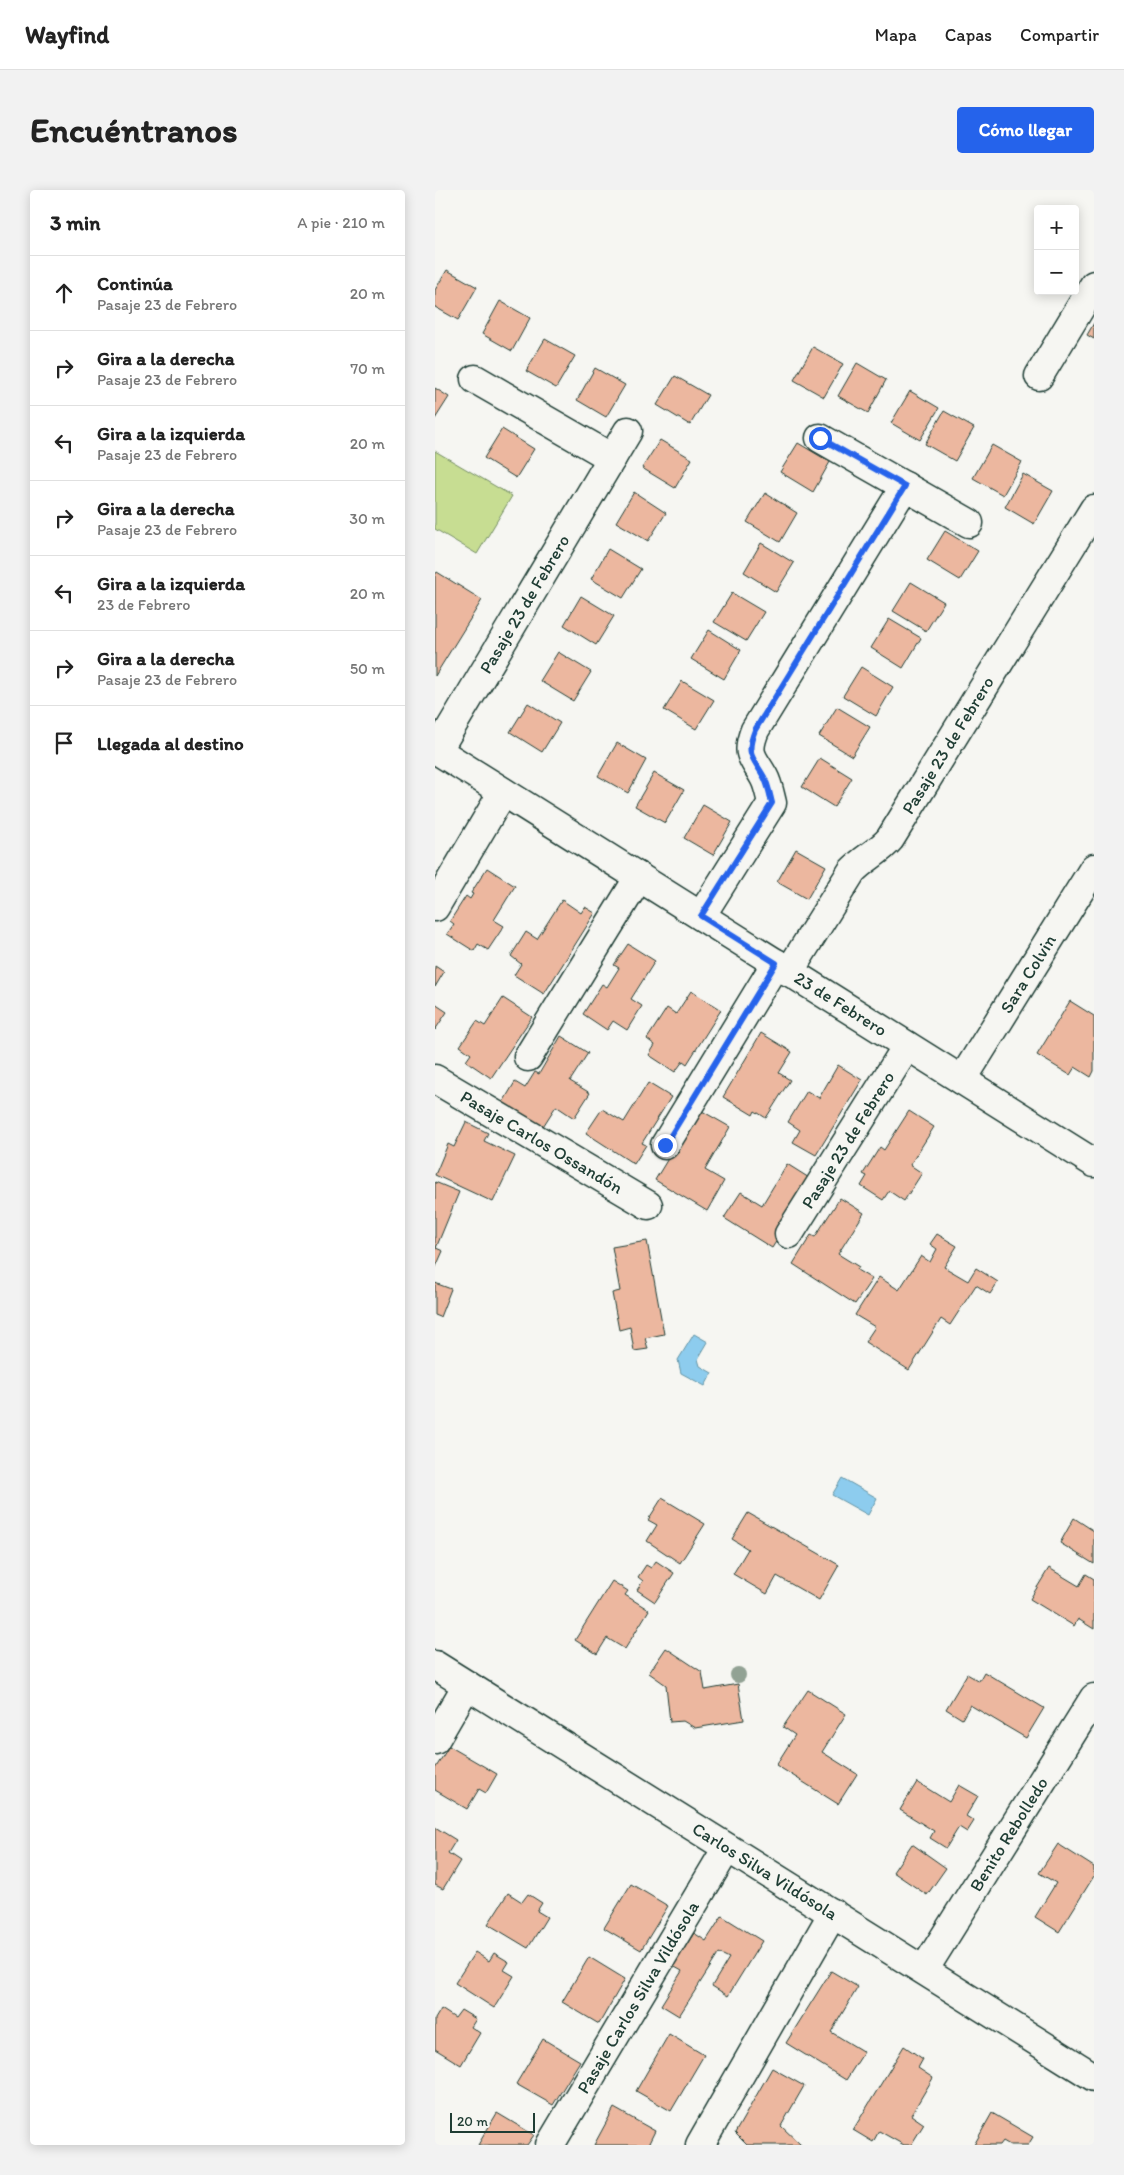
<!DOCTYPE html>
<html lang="es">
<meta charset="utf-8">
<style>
body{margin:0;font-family:Itim,sans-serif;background:#f2f2f2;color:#222}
.controls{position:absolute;right:15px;top:15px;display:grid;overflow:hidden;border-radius:5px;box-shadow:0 2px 12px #0003}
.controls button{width:45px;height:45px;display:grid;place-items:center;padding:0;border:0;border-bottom:1px solid #e0e0e0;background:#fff;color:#222;font:25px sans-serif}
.scale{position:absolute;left:15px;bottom:12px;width:85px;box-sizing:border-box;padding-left:5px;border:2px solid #1f3d34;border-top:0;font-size:14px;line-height:18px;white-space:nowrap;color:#1f3d34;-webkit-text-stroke:4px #f6f6f2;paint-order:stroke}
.stop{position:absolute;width:15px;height:15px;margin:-11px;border:4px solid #2563eb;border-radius:50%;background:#fff}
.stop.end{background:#2563eb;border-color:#fff;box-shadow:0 1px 5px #0008}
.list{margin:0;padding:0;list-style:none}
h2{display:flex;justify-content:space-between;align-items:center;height:65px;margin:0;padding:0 20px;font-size:21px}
h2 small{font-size:16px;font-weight:400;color:#767676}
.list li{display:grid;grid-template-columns:32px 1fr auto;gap:15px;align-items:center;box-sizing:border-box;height:75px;padding:0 20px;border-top:1px solid #e0e0e0}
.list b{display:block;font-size:19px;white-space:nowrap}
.list p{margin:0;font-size:16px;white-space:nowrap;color:#767676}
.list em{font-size:16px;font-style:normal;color:#767676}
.icon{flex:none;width:28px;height:28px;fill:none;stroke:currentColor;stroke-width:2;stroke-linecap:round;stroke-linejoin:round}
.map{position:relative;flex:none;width:659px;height:1955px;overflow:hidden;border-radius:5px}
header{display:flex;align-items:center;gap:30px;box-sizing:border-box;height:70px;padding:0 25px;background:#fff;border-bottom:1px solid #e0e0e0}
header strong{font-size:24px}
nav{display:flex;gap:28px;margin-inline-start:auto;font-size:18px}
.intro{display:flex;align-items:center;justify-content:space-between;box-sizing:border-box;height:120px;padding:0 30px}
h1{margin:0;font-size:35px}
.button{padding:12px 22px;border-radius:5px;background:#2563eb;color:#fff;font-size:18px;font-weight:700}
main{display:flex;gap:30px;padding:0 30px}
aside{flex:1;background:#fff;border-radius:5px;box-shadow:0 2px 12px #0003}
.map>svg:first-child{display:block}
.green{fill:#c7dd92;stroke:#738d63}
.water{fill:#8dccee;stroke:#6193a4}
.building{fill:#ecb79f;stroke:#1f3d34}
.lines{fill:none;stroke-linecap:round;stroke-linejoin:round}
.minor-casing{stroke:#1f3d34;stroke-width:31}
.minor{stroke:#f6f6f2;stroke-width:28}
.tree{fill:#92a294}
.route{stroke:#2563eb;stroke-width:6}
.labels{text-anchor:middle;stroke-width:4.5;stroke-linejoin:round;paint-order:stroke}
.street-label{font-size:18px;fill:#1f3d34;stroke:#f6f6f2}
</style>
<header>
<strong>Wayfind</strong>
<nav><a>Mapa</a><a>Capas</a><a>Compartir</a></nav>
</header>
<div class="intro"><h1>Encuéntranos</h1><a class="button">Cómo llegar</a></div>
<main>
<aside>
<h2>3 min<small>A pie · 210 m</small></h2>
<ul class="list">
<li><svg class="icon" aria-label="ahead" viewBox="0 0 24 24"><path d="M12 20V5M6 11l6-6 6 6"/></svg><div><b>Continúa</b><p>Pasaje 23 de Febrero</p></div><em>20 m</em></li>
<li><svg class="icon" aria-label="right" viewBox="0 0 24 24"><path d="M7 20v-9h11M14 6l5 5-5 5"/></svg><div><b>Gira a la derecha</b><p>Pasaje 23 de Febrero</p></div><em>70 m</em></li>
<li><svg class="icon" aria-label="left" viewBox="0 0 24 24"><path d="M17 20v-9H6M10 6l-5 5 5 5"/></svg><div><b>Gira a la izquierda</b><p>Pasaje 23 de Febrero</p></div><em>20 m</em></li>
<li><svg class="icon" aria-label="right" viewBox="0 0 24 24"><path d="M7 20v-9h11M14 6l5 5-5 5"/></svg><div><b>Gira a la derecha</b><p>Pasaje 23 de Febrero</p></div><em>30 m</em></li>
<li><svg class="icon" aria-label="left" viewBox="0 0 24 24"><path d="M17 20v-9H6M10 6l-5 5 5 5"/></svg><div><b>Gira a la izquierda</b><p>23 de Febrero</p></div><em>20 m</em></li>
<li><svg class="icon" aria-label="right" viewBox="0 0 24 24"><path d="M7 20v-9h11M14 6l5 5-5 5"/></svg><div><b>Gira a la derecha</b><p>Pasaje 23 de Febrero</p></div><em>50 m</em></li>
<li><svg class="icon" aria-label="arrive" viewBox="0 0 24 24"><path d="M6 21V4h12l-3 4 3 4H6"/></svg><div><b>Llegada al destino</b></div></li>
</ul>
</aside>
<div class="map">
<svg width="659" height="1955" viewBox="0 0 659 1955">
<rect width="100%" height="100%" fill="#f6f6f2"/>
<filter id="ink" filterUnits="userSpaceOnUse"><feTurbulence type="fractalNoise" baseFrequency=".02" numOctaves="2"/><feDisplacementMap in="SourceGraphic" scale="10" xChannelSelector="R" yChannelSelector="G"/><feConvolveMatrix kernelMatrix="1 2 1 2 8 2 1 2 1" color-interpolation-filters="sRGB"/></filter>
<g filter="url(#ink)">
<!-- green -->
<path class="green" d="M0,261L77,306L42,364L0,339Z"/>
<!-- water -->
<path class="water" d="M259,1144L273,1152L263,1169L265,1176L277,1183L270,1196L246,1183L243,1170Z
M407,1288L442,1308L433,1325L397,1305Z"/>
<!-- building -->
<path class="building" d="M12,80L42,97L23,130L0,117V100Z
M65,111L95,128L77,161L47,144Z
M659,133V149L652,145Z
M110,149L140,166L121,198L91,181Z
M378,157L408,174L389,207L359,190Z
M422,173L451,190L433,223L403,206Z
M160,178L190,195L171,227L142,210Z
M240,186L273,205L255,235L222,215Z
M0,198L14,207L0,229Z
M475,201L504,218L485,250L456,233Z
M509,221L539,238L520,271L490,254Z
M67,239L99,259L81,288L49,268Z
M225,250L257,269L240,298L207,278Z
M363,253L395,272L378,302L345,282Z
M557,255L587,272L568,305L538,288Z
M588,284L618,301L599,334L570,317Z
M199,302L231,323L213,351L181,332Z
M330,303L362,323L345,352L312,332Z
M510,341L543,361L525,390L492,370Z
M326,353L359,373L341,402L309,382Z
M173,359L206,379L188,408L156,389Z
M2,382L47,410L0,486V385Z
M476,392L509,412L491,441L458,421Z
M297,403L329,422L311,451L279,432Z
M146,406L179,426L161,455L129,435Z
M454,429L486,448L468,478L436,458Z
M274,440L306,460L289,489L256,469Z
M123,462L156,482L138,511L105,491Z
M426,477L458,497L441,526L408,506Z
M247,491L279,510L261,539L229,520Z
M93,513L125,533L107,562L75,542Z
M402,517L435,537L417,566L384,546Z
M182,553L211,570L193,603L163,586Z
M385,568L417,588L399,617L367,597Z
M219,583L249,600L230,633L200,616Z
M268,615L297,632L278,665L249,648Z
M361,659L391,676L372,709L342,692Z
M52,678L80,696L59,730L69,736L53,760L43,754L39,761L12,744L19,734L15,731L31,706L35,709L38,704L36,703Z
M127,710L146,723L150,717L160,723L109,804L79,785L86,774L76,766L91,742L102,749Z
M193,754L220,771L196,809L207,816L192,840L178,831L172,840L148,824L167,794L172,797L184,778L179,775Z
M0,776L9,782L0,797Z
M256,801L286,820L252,874L248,871L240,882L214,865L220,855L212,849L232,818L241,824Z
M68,808L97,827L56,888L31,871L36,864L25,856L42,831L50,836Z
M635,811L659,826V881L656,887L640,877L635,885L602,865Z
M0,814L12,822L0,840Z
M326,843L357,862L344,883L355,890L331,928L320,921L318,925L288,907Z
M126,846L153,863L135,891L155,903L139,928L121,916L107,938L67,914L80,892L90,898L100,882L104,884Z
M403,875L427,890L381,965L358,952L365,940L353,932L372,901L384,908Z
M213,893L236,907L207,953L211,955L199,974L151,943L167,919L189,932Z
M267,921L295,937L270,980L289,991L272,1021L220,990L237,962L241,964Z
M474,921L499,937L475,975L487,983L469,1011L454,1001L448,1010L426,996L432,986L428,984L445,957L449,960Z
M31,932L53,943L49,951L80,966L58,1012L0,985L13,954L19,957Z
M352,974L379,991L337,1058L289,1028L306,1002L327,1015Z
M0,992L24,1002L1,1058L8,1061L0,1079Z
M405,1008L429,1023L403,1064L424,1077L422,1080L437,1089L420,1114L358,1074L376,1045L380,1047Z
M502,1044L522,1056L509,1077L533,1091L541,1078L563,1092L555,1104L541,1095L515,1135L506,1129L474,1180L430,1152L440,1137L420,1125L444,1087L464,1100L486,1066L495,1072L502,1059L495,1054Z
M212,1051L229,1144L210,1148L213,1159L199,1161L195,1137L184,1140L177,1103L185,1101L177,1057Z
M0,1093L16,1099L5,1127L0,1125Z
M227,1308L270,1334L245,1373L212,1351L222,1335L213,1330Z
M313,1323L404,1375L384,1410L342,1386L332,1404L298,1384L313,1359L297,1349Z
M639,1328L659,1341V1374L625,1353Z
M221,1371L239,1383L220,1412L202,1400L208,1391L203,1387L211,1375L216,1378Z
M614,1378L644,1396L651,1384L659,1389V1439L643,1429L639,1436L595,1409Z
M177,1391L193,1401L190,1405L214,1420L190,1459L172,1448L162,1464L140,1450Z
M231,1458L267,1482L270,1500L303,1494L309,1530L260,1538L248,1531L235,1532L231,1495L214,1483Z
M549,1482L609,1518L591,1548L535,1515L527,1529L511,1519L532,1484L544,1491Z
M373,1500L411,1524L387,1562L422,1584L403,1614L341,1575L360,1545L348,1537Z
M14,1556L62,1584L51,1603L44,1599L32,1619L0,1600V1579Z
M482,1592L514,1612L524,1595L543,1606L531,1626L539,1631L532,1642L524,1637L511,1658L495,1648L499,1641L465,1620Z
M0,1637L21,1650L13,1663L25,1671L8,1699L0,1695Z
M477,1654L511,1678L492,1705L458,1682Z
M623,1654L659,1677V1686L624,1742L600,1727L621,1693L604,1683Z
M196,1694L233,1716L206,1760L169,1738Z
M73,1703L87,1712L93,1704L107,1713L102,1721L112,1727L93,1758L53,1734Z
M287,1726L327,1751L293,1806L277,1796L294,1768L284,1763L244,1826L226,1815L247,1781L238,1776L259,1743L271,1751Z
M40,1762L54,1771L59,1763L74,1772L69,1780L79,1786L59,1818L20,1793Z
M154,1767L190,1789L164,1834L127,1812Z
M396,1781L423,1797L396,1842L429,1862L411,1890L351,1853Z
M6,1819L20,1828L26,1820L41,1829L36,1837L45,1843L26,1875L0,1859V1829Z
M234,1844L269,1865L236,1921L201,1901Z
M108,1849L145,1871L118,1915L81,1894Z
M469,1856L488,1869L483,1878L498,1888L476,1925L489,1934L476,1955H469L444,1941L438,1952L418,1940Z
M337,1878L369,1896L346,1936L366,1955H312L300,1943Z
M179,1918L220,1941L213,1955H159Z
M62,1923L99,1945L92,1955H43Z
M557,1923L598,1947L593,1955H575L568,1951L565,1955H539Z"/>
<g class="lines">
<defs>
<g id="minor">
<path d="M604,186L659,95"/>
<path d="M40,189L177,268"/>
<path d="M385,248L534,333"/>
<path id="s1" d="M0,559L659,973"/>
<path id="s2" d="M2,561L193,241"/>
<path d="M0,717L68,602"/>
<path d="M266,726L337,613C335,605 333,594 329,587C318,567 310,565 320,540L470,296"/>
<path id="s3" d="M354,782L417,681C429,668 444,662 455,649L659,319"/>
<path d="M93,867L204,687"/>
<path id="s4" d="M0,889L213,1015"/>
<path id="s5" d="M527,890L659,678"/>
<path d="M230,955L341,773"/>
<path id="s6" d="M354,1044L472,856"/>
<path id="s7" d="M0,1475L659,1887"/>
<path d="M0,1550L32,1495"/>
<path id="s8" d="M489,1780L659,1508"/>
<path id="s9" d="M115,1955L292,1658"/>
<path d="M265,1955L398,1723"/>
</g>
</defs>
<!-- minor casing -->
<use href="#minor" class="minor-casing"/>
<!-- minor -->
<use href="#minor" class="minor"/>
</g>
<!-- trees -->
<circle class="tree" cx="303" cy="1485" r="8"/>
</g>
<g class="lines" filter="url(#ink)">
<!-- route -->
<path class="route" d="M230,955L341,773L266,726L337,613C335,605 333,594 329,587C318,567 310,565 320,540L470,296L385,248"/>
</g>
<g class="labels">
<!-- street labels -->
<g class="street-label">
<text dy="6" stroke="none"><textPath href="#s2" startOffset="171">Pasaje 23 de Febrero</textPath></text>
<text dy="6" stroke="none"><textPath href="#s3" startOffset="279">Pasaje 23 de Febrero</textPath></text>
<text dy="6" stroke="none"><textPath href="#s5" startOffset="125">Sara Colvin</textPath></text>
<text dy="6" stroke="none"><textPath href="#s1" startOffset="479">23 de Febrero</textPath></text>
<text dy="6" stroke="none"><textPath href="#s6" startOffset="111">Pasaje 23 de Febrero</textPath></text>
<text dy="6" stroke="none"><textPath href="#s4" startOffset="124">Pasaje Carlos Ossandón</textPath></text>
<text dy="6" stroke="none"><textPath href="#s8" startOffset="160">Benito Rebolledo</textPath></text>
<text dy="6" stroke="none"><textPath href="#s7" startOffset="389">Carlos Silva Vildósola</textPath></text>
<text dy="6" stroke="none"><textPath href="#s9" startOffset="172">Pasaje Carlos Silva Vildósola</textPath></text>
</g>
</g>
</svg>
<div class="controls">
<button>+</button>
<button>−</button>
</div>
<div class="scale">20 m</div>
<div class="stop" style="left:385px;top:248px"></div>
<div class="stop end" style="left:230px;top:955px"></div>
</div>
</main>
